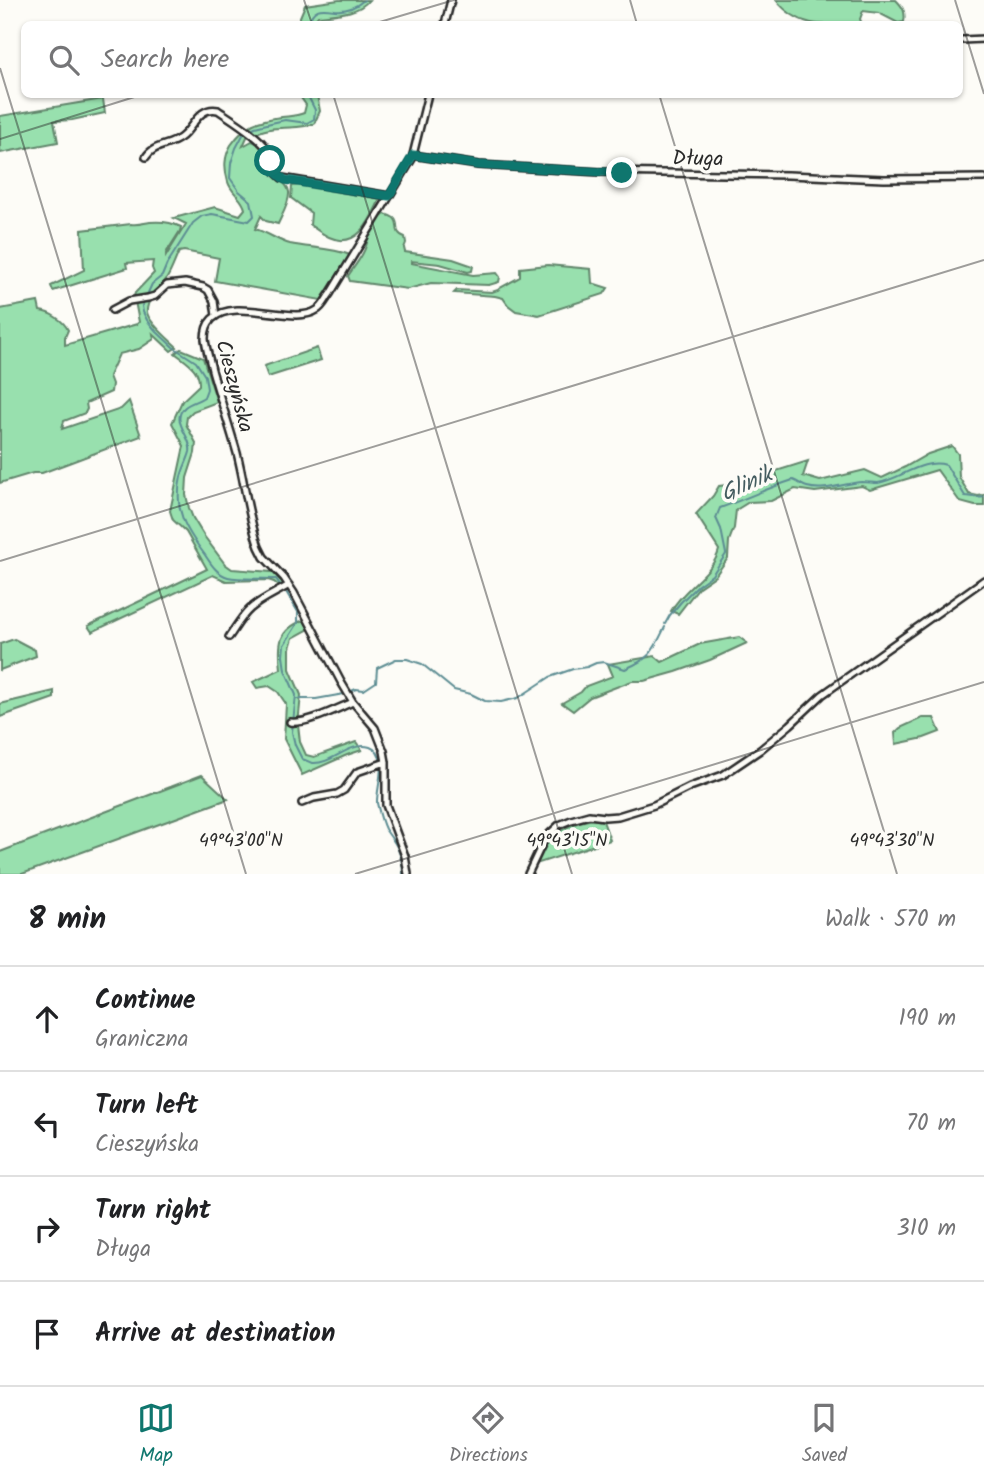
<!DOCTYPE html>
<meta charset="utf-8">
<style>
body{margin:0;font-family:Kalam,sans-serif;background:#f2f2f2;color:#202124}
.stop{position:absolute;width:21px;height:21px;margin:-16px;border:5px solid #0f766e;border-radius:50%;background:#fff}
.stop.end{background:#0f766e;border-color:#fff;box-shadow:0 2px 7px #0008}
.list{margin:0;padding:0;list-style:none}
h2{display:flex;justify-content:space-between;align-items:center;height:91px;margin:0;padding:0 28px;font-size:30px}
h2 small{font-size:23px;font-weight:400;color:#757577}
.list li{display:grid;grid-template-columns:46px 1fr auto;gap:21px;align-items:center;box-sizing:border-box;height:105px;padding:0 28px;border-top:2px solid #e0e0e0}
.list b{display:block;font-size:26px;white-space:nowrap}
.list p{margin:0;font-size:23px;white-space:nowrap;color:#757577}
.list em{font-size:23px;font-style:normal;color:#757577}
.icon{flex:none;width:38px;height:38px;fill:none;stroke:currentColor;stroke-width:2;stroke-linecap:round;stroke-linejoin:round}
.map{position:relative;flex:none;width:984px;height:874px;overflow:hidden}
.search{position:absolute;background:#fff;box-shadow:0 2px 5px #0004;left:21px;right:21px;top:21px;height:77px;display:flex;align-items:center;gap:18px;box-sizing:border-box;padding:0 24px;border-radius:10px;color:#757577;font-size:26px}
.sheet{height:511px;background:#fff}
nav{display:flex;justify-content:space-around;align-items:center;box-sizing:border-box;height:98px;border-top:2px solid #e0e0e0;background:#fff;font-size:19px;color:#757577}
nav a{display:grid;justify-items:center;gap:4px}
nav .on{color:#0f766e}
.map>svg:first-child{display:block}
.green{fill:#98e0ae;stroke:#62866c;stroke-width:2}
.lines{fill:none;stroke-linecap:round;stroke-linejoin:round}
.stream{stroke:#5d8d93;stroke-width:2}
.minor-casing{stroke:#2b2b2b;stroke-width:10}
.minor{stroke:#fdfcf7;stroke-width:5}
.route{stroke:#0f766e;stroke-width:9}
.ticks{fill:none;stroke:#2b2b2b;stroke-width:2;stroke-opacity:0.45}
.labels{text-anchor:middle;stroke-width:7;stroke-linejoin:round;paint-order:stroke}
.street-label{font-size:21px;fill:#2b2b2b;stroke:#fdfcf7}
.water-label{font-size:23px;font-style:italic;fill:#445c5f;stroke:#fdfcf7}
.ticks-label{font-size:18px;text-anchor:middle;fill:#2b2b2b;stroke:#fdfcf7;stroke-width:7;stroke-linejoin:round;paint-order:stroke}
</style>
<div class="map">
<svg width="984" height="874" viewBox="0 0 984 874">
<rect width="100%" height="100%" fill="#fdfcf7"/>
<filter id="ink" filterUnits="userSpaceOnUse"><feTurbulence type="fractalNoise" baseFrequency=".0143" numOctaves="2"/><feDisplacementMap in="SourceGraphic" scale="14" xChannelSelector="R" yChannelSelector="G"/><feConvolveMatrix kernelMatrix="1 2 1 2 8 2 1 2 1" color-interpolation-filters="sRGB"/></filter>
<g filter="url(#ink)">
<!-- green -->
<path class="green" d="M339,0H369C358,14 335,14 318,16L312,24H297L305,5Z
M776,0H896C903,7 906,12 904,22L898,23L879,13L863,11L860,19L862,24C827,25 800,30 776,0Z
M299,95H317L320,111L314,124C302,128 293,127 280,128C269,128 257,132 247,137L243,146L252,141C266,146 263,156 269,167C274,177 288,182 289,192C290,202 282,215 278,224L266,221L261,216L255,229C267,232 278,241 290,244C309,248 332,248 350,255L321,300L215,281L219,258L184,251L179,252C175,260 172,270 167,278C161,288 146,299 147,312C148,322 170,340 177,347L171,351L153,334L154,339L139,349L119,354L109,376L112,384L111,392L86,403L87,409L85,413L64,421L62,429L121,409L129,401L141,436L42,473H33L0,483V309L38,302L40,311C50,312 64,321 68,330L65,337V345L137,324L139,322L134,296L135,293L154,273L152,268L153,261L126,263L127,268L53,291L51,286L84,270L82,230L131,224C139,225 143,223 150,222C161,221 171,222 181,227L180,231L166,253V256L186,224L174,218L215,207L240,215L245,209C243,198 231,193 228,182C224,168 224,157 231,145C246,124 257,120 282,117C290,116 297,116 304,113L306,105Z
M103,99L105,113L72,120L54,121L58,142L0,153V116Z
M305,184L377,196L380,199C370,221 357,250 329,237C322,234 316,229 310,225L311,213L291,198L292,186Z
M385,214C388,215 391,216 394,218C401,225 392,232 405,237L406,243L404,248L405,252L453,259L473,266L472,271L468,272L440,264L411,261V263L473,275L497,273L500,277L499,282L489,285L431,283L408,289L350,281L348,276C356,264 367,251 368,237L380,218Z
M548,265L591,269L592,283L608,288L604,294L539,315L516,311L508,305L503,298L495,296L454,293L457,290L492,292L498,290L500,288L520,277V268Z
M317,348L321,360L268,377L264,366Z
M181,349L203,358L217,402L193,411L187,417L186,424L196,443L195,453L187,478L186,495L189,508L193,518L204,536L225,564L232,569L272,572L284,584L280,587L274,582L268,580L226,581L213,575L92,632L88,626L207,569L186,532L173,520L170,511L184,446L172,423L182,401L199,385C200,369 186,362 175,353Z
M952,446L958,454L959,477L969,494L978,496L984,495V506H975L960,502L937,470L870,490L862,486L815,492L795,489L771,501L749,502L736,510L734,528L729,541L728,558L715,576L699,587L678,614L671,611C683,588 713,574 719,550L696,514L713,496L719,486L735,484L808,461L803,476L820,481L865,470L882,478L905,467L928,454Z
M304,620L309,629L293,638L290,648V669L301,695L298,725L300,742L306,755L314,757L356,742L362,750L347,755L302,775L284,739L286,704L278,692L269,686L257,688L253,682L281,669C278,644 278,630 304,620Z
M739,637L747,643L710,660L676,672L644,681H632L590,697L573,711L562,703L581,692L586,686L613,676L608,664L655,656L662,662L700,644Z
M14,639L35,650L36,656L0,670V644Z
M54,691V698L0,717V704Z
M922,718H934L940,732L924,738L896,744L895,733L900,728Z
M202,775L228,799L22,874H0V852Z
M592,819L603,821L610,840L536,864C547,836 563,825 592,819Z"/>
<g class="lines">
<!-- stream -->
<path class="stream" d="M308,24C313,7 320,8 335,10C346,11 356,7 364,0
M281,586L276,579C262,578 240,580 228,577C217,574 211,564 205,555C186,530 173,510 181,477C183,468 188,460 190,452C193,437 169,421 185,407C190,403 198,401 204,397L207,389L205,376L196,362L173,347L156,331L147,320L143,312L142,306L152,284L162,276L167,264L193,223L202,216L212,214L249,221L254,216L251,201L239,191L230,178L231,163L236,148L244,133L255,127L271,123L285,120L307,123L314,119L315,110L307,94
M285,590L298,612V623L284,645L283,656L285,670L296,695L292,732L295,745L302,759C306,760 309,762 312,763C332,765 349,741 370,747C390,754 376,788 377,803C379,811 381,821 385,829C389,835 394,841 397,847C401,856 403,865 403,874
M665,624L670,615L681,602L698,585L712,575L726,554L721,529L716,518L720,508C745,499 768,488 793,480C799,482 802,486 807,487C825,492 844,483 862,482C867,482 873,483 878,483C901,479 922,458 946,465L965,496C972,496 976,499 984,497
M349,692L356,689L364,690L376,682L377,668L396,659H407L422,664L454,690L471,694L485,701L501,702L518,698L550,677L573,669L587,667L596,663L604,662L625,669C651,658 653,652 665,627
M297,699H316L344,694"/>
<defs>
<path id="minor" d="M445,24L451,0
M962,40L984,39
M413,155L478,165L600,172L788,175L884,179L984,178
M146,157C153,145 169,146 180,138C193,129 198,106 218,110C231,119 259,136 267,149C274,161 269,168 282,178L389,196
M112,310L129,301L148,298L155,296L167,285L185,283L203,287L208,290L214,301L216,316
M229,637C236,627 241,617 250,609C261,599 276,593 289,585
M290,722C308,724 336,709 353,702
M302,803L314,798L337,794L344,790L357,772L386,762
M408,874L405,856L386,805V762L384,751L375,728L353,702L341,682L294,593L284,578L264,557L259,547C248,517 245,484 237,453C229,425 220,398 212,370C210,360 206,349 205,339C205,331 207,324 212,319C235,296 294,326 317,310C323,307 326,299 330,294L412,159L428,94
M528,874L545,838L559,825L571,820L589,815L605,817L618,816L654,805L690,787L723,775L760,750L790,725L822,695L984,580"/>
</defs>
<!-- minor casing -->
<use href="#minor" class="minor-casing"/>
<!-- minor -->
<use href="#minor" class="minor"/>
</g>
</g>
<g class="lines" filter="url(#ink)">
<!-- route -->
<path class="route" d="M270,161L275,172L285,180L389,196L413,155L478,165L622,173"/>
</g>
<!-- ticks -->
<path class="ticks" d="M304,0L312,24M630,0L637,24M955,0L984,94M373,24L454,0M0,68L246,874M333,94L572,874M659,94L897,874M0,139L144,94M0,561L984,260M355,874L984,682"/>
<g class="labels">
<!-- street labels -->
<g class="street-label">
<text transform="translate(698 158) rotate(1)" y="7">Długa</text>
<text transform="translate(235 386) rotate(75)" y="7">Cieszyńska</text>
</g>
<!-- water labels -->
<g class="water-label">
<text transform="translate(746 483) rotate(-24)" y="8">Glinik</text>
</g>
</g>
<g class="ticks-label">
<text x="241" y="846">49°43'00"N</text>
<text x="567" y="846">49°43'15"N</text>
<text x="892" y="846">49°43'30"N</text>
</g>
</svg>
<div class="stop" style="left:270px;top:161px"></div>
<div class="stop end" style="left:622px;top:173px"></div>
<div class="search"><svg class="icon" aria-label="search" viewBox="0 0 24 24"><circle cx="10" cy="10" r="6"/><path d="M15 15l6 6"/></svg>Search here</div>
</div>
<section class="sheet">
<h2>8 min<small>Walk · 570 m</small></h2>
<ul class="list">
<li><svg class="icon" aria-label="ahead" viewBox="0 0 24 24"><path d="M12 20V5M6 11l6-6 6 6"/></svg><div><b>Continue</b><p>Graniczna</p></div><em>190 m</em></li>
<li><svg class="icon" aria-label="left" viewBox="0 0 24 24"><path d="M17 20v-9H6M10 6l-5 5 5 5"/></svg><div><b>Turn left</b><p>Cieszyńska</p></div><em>70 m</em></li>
<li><svg class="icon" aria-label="right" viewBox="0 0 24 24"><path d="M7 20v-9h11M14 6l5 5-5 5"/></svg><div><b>Turn right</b><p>Długa</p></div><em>310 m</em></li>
<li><svg class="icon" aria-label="arrive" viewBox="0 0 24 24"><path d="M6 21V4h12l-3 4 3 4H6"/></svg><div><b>Arrive at destination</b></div></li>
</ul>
</section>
<nav>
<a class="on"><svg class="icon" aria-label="map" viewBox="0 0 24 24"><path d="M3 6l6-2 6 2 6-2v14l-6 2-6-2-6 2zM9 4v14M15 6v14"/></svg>Map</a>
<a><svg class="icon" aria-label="directions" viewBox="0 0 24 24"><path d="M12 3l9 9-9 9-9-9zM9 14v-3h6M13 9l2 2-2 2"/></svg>Directions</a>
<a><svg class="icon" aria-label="saved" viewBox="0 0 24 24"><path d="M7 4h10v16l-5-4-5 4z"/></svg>Saved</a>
</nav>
